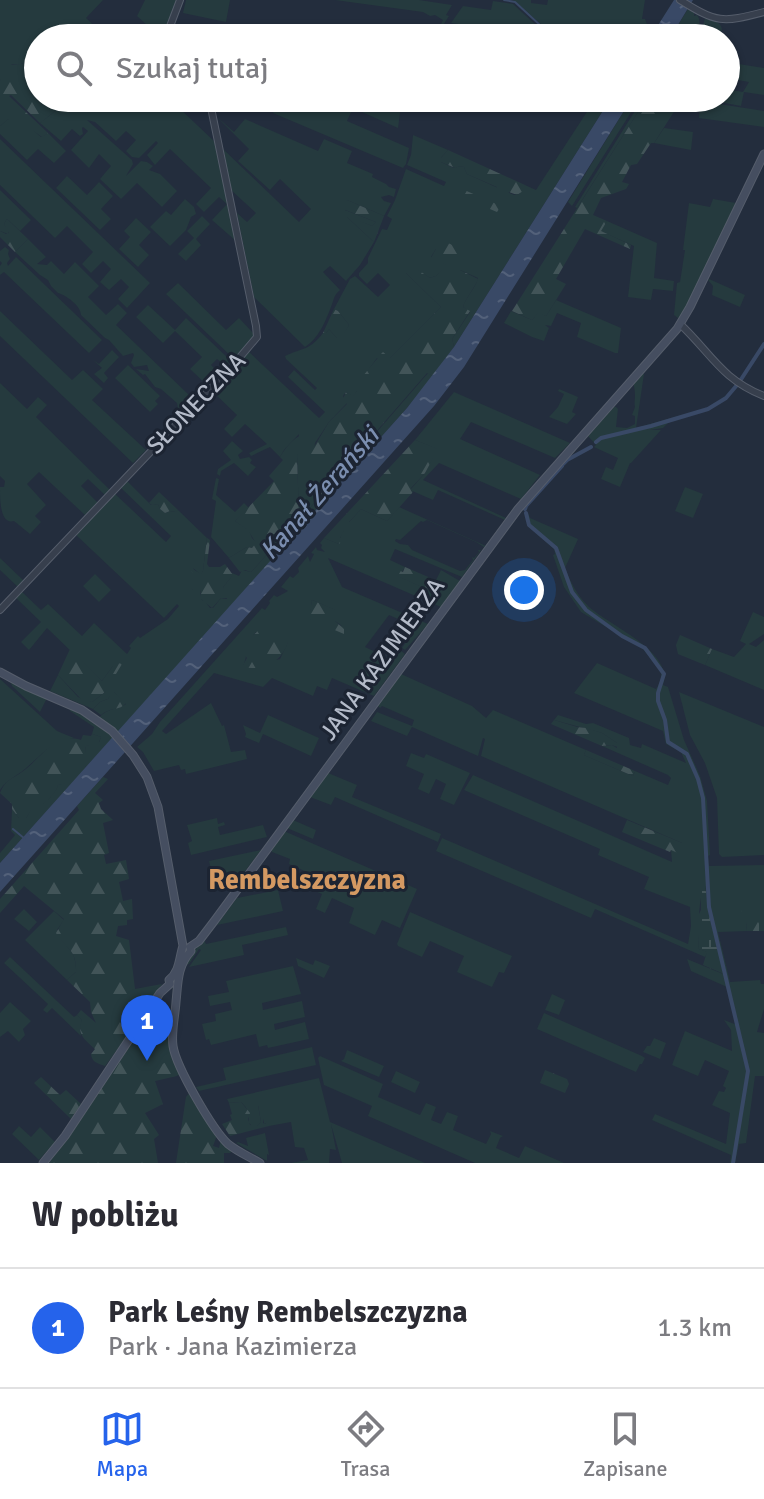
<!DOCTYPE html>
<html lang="pl">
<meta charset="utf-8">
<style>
body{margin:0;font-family:Signika,sans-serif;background:#f2f2f3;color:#2b2b33}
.you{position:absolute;left:524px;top:590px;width:28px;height:28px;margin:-20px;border:6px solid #fff;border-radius:50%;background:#1a73e8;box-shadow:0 0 0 12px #1a73e833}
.badge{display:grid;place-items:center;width:52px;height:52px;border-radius:50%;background:#2563eb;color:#fff;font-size:26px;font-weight:700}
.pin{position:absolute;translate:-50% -66px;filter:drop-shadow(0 2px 4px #0008)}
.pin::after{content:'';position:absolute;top:42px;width:28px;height:24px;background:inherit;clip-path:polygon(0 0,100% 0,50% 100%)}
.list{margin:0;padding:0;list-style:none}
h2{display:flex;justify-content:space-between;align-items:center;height:104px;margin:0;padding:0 32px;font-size:34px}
h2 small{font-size:26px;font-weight:400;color:#7c7c81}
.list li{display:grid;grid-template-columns:52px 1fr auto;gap:24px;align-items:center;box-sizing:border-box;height:120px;padding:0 32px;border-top:2px solid #e1e1e2}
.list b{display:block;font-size:30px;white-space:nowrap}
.list p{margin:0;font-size:26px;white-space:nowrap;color:#7c7c81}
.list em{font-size:26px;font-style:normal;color:#7c7c81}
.icon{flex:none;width:44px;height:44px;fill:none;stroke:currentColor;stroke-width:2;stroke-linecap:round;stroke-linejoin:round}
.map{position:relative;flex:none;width:764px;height:1163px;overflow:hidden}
.search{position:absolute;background:#fff;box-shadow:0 2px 6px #0004;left:24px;right:24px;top:24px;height:88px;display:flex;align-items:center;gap:20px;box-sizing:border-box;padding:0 28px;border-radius:44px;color:#7c7c81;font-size:30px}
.sheet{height:224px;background:#fff}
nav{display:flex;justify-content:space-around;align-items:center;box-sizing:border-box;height:112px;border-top:2px solid #e1e1e2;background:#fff;font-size:22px;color:#7c7c81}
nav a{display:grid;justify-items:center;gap:4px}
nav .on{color:#2563eb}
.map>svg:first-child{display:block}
.green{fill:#253a3e;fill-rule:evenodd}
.forest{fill:url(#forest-firs)}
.wetland{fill:url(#wetland-marsh)}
.water{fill:url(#water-ripples)}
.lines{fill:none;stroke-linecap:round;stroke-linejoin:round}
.stream{stroke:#394966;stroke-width:2}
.canal{stroke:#394966;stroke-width:4}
.tertiary-casing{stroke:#555d6b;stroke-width:8}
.secondary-casing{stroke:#555d6b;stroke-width:9}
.tertiary{stroke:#373f4d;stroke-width:6}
.secondary{stroke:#454e60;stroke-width:7}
.labels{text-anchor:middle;stroke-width:6;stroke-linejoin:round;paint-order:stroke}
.street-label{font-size:24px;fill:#b3bac8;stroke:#1c2432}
.water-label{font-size:26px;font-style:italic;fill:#7b8eb0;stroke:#1c2432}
.quarter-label{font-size:28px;font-weight:bold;fill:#d49962;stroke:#1c2432}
</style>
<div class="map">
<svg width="764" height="1163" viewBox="0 0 764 1163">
<defs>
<pattern id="forest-firs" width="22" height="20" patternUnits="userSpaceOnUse" patternTransform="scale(2)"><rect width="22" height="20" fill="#253a3e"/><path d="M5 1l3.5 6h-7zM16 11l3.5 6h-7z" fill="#425458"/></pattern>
<pattern id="wetland-marsh" width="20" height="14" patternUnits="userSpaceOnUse" patternTransform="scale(2)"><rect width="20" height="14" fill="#253a3e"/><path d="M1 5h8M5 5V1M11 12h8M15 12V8" fill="none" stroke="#425458"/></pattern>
<pattern id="water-ripples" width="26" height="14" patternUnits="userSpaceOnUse" patternTransform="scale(2)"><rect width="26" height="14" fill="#394966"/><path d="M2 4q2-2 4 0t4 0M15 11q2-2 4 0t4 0" fill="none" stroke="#53617a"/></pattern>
</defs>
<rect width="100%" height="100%" fill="#232d3d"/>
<!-- green -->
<path class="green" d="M0,0H103L86,18L107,38H38V58L21,64H12L0,81Z
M145,0H179L167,38H161L137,16Z
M186,0H230L226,22L183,13Z
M335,0H419L452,5L446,15L449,16L440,30L438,38H434L443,20L435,15L430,16L423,12Z
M513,0H531V3L547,5L548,0H645L642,19H645L648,27L645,31L606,26L605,38L556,37Z
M493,1L513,4L550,38H541L529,27L518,26L517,31L515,30L509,38L500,34V30L451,23L463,6L491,10Z
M688,9L694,13V16L697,15C702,21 698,30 697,38L683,37L682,34L679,38H670Z
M726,62L764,68V95L744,92L741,106L714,101V98H726V89L743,92L749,82L726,78Z
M63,98H186L178,107L216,143L236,241L212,220L227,204L219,197L204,212L196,204L211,188L170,149L155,165L147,155L158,143L156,141L139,158L132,157L126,151L136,140L126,131L116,141L95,122L87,120L132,160L133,164L126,176L141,161L147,162L153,166L149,170L160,174L177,191L162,207L137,183L121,199L100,179L111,166L99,154L89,168L71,150L88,131L83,127L82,128L83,134L80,136L72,129L61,141L40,123C49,115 60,110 63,98Z
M280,98H402L398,128L353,108L347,121L409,148L406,164L403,168L273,113Z
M596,98H611L454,347L452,339L470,312L463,307C465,298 475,289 478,278L460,270L436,249L431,257L447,265L436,276L430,278L411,266L406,273L441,307L390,358H377L359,383L357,391L353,397L346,392L343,396L347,403L329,422L315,443L308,510L328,488L428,373L433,376L407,408L118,733L99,718C106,708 117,710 126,704L114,692L108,699L100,702L93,709L50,691L58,675L78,697L92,702L105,692L113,666L102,681L47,628L29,650L21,642L41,622L15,597L20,590L41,610L48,604L82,636L94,623L127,654L131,648L129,646L138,636L140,638L168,619L179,606L177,604L164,618L75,534L113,492L166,542L171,536L120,487L126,480L151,505L158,504L160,509L165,513L170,511L175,512L178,510L207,538L203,571L201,575L193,568L199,578L191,588L193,590H201L200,594L202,600L205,601L210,608H213L221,598L227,599L223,587L232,576V573L239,576L242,570L251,572L299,518L297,455L299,434L284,450L280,457L270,447L251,456L249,453L267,444L245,424L232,437L224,429L237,415L211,390L248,351L319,418L325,412L288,377L294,370L315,390L317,388L286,359L285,356C304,347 309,351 323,333H326L329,329L337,338L343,334L349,325L338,311L334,309L350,279L355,276L378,297L390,285L378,273L367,284L359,276V273L368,263V258L382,229L387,230L392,219L387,216L395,200L406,169L444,186L446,182L407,165L411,155L413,135L448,150L441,158V162L454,168L460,166L464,167L467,174L514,195L519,194L525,185L536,190Z
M632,98H640L572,206L568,202Z
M643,98H647L577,208L575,207Z
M700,101L764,111V127L699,118Z
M216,116L234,132L245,119L318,151L324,139L352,151L347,163L373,174L372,177L386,184L389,187L396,189L394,197L389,195L381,197L384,201L391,203L384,216L347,200L345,210L376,222L372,226L347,217L374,242L360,265L346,281L330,266L323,272L340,290C333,296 334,300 331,307C325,322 319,338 305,347L254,297L237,213L247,222L256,213L231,190L223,149L299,222L311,209L280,179L270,190L238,161L249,149Z
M8,119L32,129L41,137L48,133L66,151L54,163L38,149L27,160L0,134V126Z
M664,128L693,132L691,150L654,143Z
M0,139L150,283L127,308L118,299L129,287L121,279L109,290L100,282L111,269L103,261L91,273L82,264L93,252L67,226L55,238L0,185Z
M67,176L87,195L99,182L113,196L101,209L111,219L100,230L56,188Z
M0,190L31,220L20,231L7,219L4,224L9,231L8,234L0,231Z
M185,199L194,207L196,214L191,217L186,230L170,246L150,227L166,211L171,215Z
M713,199L736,203L683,314L678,318L674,315L677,283L680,282L685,250H683L689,203L710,207Z
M202,216L210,224L196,239L201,245L186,261L178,254L194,238L187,231Z
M136,218L151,232L139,245L149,255L138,267L119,249L130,237L124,231Z
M607,221L657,243L654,278L674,281L673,291L653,289L651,300L628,297L634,246L600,231Z
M28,239L46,257L37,264L47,265L51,261L64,274L75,262L99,286L88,297L106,315L118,304L127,313L116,325L189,395L187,403L190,406L183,414L178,409L177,403L161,389L155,387L145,374L143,375L136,369L149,371L147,365L134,367L131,363L134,355L133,353L123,356L109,340L105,338L81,315C81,306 66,295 58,293L51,286L48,280L40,275L15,252Z
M5,247L9,250L8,254L10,259L7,263L8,266L16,257L102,340L89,353L4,272L0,275V266L2,263L0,261V251Z
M709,279L745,295L740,307L712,295L713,286L708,280Z
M178,283L226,330L239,318L254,334L253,338L234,359L166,294Z
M556,300L621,328L618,353H615L577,337L581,323L557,313L551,326L545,325L549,328L544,341L532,337L504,323L511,311L532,320L538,312L546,316Z
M148,305L175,330L186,318L231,361L227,367L217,359L211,365L220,374L208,386L190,369L202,357L175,331L163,343L136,317Z
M0,311L72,380L83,370L103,389L92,400L146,450L133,463L0,336Z
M112,350L119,357L104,373L108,378L104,383L94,374L102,368L93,360L99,364Z
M128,365L160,396L155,401L158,404L150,412L115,378Z
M642,373L644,374L636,428L710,407L727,395L736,384L737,386C718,412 696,412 668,423L663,428L650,430H661L631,463H630L620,487L601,479L606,467L613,470L618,458L594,447L596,445L588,436L614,407H616L618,409L616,427L627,428L635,424V416L632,415L635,407C634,403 635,400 635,396C635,382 630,387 642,373Z
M0,383L27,409L38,397L47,405L36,417L110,490L105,495L88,479L81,486L98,503L86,516L39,472L27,484L46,505L35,516L41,522L30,534L14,521C0,525 0,500 0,487H4L5,481L0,476Z
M559,389L578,397L572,412L576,414L567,424L549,417L558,407L564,394L558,391Z
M454,392L570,443L555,458L471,422L460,439L540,475L521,499L439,463L423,480L506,518L505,520L438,490L433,500L410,490L425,473L437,449L415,440Z
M232,441L243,451L238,455L240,459L249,457L252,460L250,463L256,467L248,476L234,463L221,471L220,476L217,474L218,469L231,460L223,451Z
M216,478L219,479L216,495L235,512L244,503L249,508L235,521L249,530L252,538L257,543L252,548L247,547L229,558L211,537L216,501L212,499Z
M685,487L703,494L693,518L675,511Z
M399,507L486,546L484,547L476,542L427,520L423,522L421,521L400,540L396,539L395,541L400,544L408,545L412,550L460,571L465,570L473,560L472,557L474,558L479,552L478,550H481L462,577L395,549L390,560L405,567L402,572L396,575L440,595L446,585L436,580L441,570L460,581L441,607L328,558L342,587L428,624L405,650L402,648L416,627L389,615L365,647L392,660L400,650L405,654L374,696L332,678L327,690L317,686L313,696L272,678L263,687L214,673L162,731L166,734L211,703L222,726L224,725L231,752L245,750L247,759L186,774L185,769L181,770L179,765L154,771L143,752L137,747L152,734L160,722L262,608L265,610L270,603L269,601L274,595L277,597L288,591L281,587L290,576L293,578L299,572L298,568L308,556L310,562L314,554L311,553L316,547L317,550L325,552L321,548L322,545L320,543L324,538L339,544C340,530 352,519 361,509L387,521ZM312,600L335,610V621L342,626L310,619ZM256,632L280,636L288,642L280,659L243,667C249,652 244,646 256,632Z
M524,512L528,513L530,518L578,539L565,568C571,583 577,595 588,606C608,625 675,652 663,685L668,687L684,740L700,776L707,801L710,855L708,856L709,866L764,865V931H759V911H742H745L747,931L718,932L730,982L760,980L761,984H764V1009L757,1032L764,1033V1076H755L746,1143L739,1144L735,1163H730L731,1155L724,1152L652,1120L655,1114L726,1144L730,1113L712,1105L719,1091L724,1092L726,1088L723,1086L729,1071L705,1060L698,1076L672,1065L685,1031L732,1051L731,1030L724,1020L737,1025L727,987L691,971L687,959L723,974L709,915L705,886C698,897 698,934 699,949L708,952L705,957L595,909L591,918L436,851L442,838L688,944L691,926L690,907L644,889L649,877L598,855L600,849L464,790L473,775L672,862L671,850L682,843L481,756L485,739L483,738L478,756L412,727L407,736L371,721L377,712L412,726L414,720L382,706L380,708L377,705L401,674L472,706L486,718L493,710L586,750L584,755L633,776L635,771L668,785L671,778L668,775L602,746L612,745L617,748V743L602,733L554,720L558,715L586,724L593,723L629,738L630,745L641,748L642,744L686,763L681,752L666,744L663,731L574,693L597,663L656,689L661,681V672L643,649L581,612L564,587L553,555L555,554L554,549L528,526Z
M0,558L24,581L18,587L0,570Z
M95,574L111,590L99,602L83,586Z
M753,612L764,617V634L749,644L756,647L764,640V690L705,665L712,649L734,657L746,644L740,641Z
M0,679L57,731L74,738C47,745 45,752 25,769C16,777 7,779 0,790Z
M13,682L85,715L114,737L85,768C88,759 84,754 86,746L99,742L101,737L92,734L94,727L70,711V708L47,698L40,712L12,686L11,683Z
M679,692L764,727V855L722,857L719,854L717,798L705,763L690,735Z
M268,715L319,738L311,756L263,734L259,743L245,737L246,734L243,725L260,733Z
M411,753L424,758L426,754L470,773L454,805L440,799L446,784L436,779L429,794L418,789L424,774L406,766Z
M328,773L357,785L352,797L441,834L438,842L335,797L331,805L310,797Z
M68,782L71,784L0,863V853L15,835L11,831L12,809L19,818H26L31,809C42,806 54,796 58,785Z
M217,818L218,824L224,822L225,825L218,827L220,835L263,825L267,837L191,855L188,843L192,841L187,825Z
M293,820L316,830L313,839L287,828Z
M284,831L417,889L400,928L382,920L375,935L349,923L354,908L332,898L325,913L316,909L322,894L313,890L318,877L289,864L290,859L272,852L271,848Z
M261,850L242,875L214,881L209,861Z
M278,890L283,911L217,925L237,898Z
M24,909L37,922L29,931L14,919Z
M54,911L64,920L57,930C61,948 77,945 76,972L67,980L25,940Z
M410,912L512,956L504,973L499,972L492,987L457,972L464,956L430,941L422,957L398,946L397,944Z
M286,927L288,935L242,945L244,955L189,967L201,950L199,949L189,964L186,965L195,947L197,949L196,946L204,940L206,944Z
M10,957L74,1017L77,1015L82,1020L80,1029L81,1036L52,1008L47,1013L43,1010L48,1004L4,963Z
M296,958L313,965L315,960L330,966L324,978L298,966Z
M293,966L301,994L262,1003L263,1010L302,1001L305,1017L274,1024L275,1030L305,1022L309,1039L268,1048L267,1045L259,1047L256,1034L211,1045L209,1039L206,1040L202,1024L216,1021L215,1014L232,1010L230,1002L210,1006L208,996L229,992L226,981Z
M552,994L565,1000L559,1015L545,1010Z
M10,1002L31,1021L23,1029L25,1035L19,1042L8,1031L0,1037V1013Z
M544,1013L642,1056L645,1058L642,1064H640L636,1072L537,1029Z
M170,1029V1046L180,1075L127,1086L116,1065L94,1099L92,1097L135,1032Z
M654,1038L666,1043L660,1059L643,1052L647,1046H650Z
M312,1047L316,1065L199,1091L196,1087L226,1080L223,1068Z
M347,1050L384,1066L379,1077L341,1061L344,1059Z
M320,1056L383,1084L378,1097L420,1115L426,1103L436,1107L431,1120L441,1124L447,1112L458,1116L453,1130L486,1144L491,1134L490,1131L503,1136L500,1138L496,1148L519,1158L525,1146L564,1163H475L368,1116L372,1106L324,1085L318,1058Z
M396,1071L420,1082L415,1093L391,1082Z
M319,1078L330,1122L425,1163H342L331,1124L336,1150L330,1149L329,1163H291L308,1160L304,1148L295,1147L291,1122L269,1126V1116L266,1123L264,1124V1114L258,1105L261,1122L257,1126H252L249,1123C248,1112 250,1111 241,1102L229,1103L227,1099Z
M19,1126L31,1137L40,1127L55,1142L39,1160L12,1134Z
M265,1133L269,1155L267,1154V1161L236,1143L238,1142L248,1146L246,1138Z"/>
<!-- forest -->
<path class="forest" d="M705,19C716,20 728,25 718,38L700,34Z
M38,58L37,68L35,67L32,62L31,66L27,65L25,67L31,73L38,75V98H63L60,107L40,123L11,95L9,96L48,133L42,137L31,129L23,134L8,119L0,126V81L7,65L21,64Z
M647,98L682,99L654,143H651L637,164L631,165L622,182L629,184L626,189L601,198L593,215L607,221L601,231L631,245L630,249L585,229L556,279L566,284L546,316L538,313L532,320L512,311Z
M448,150L525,185L523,191L517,195L509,192L505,199L498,196L497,187L467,174L464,167L460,166L455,168L441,162V158Z
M462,189L501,206L497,212L459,196Z
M347,200L384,216L374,242L345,215L372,226L376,222L343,209L340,205Z
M7,219L28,239L15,252L0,237V231L6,234L9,233L4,224Z
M441,240L471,253L460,270L478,279C475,287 464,301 463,307L470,311L452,339L454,347L433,376L427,373L307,511L308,457L329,422L347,404L343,399L346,392L353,396L357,391L354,387L381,354L383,352L390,358L441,307L405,272L411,265L430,278L436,276L446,265L431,258Z
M334,309L338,311L349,325L341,339L337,338L329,329L326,333H323Z
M307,433L310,435L297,455L299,518L251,572L245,570L240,572L229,558L247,547L252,548L256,543L248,530L235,521L274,481L269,476L283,460L280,457C286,447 296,435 307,433Z
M415,440L438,449L425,473L411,488V490L413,492L387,521L361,509L349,522L355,525L351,529L344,530L340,538L343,539L339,544L324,538Z
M159,492L178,510L176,512L170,511L165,513L160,509L158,504L152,505L149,503Z
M207,538L210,540L207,564L209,567H220L225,564L233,575L223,587L229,598H221L212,608L200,598L201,590H193L190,588L198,578L192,572L191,568L201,574L203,571Z
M405,567L447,585L440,595L395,575L397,570L403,572Z
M312,600L336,610L335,621L344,629V634L309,619Z
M259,630C270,630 278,636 290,636C284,660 267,672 242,667L247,658L242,651V645Z
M680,635L712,649L705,665L678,654L676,645Z
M70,649L102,681L113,666L118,663L122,664L105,692L92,702L82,700L58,675Z
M113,691L126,703C120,711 109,707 101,715L93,709L100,702L108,699Z
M554,720L577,727L586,728L602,733L617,743L627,745V747L623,749L612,745L602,746L551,724Z
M92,734L101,737L98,744L86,746C85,750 86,754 87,758C89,768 77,777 71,784L68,783L58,785C56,794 41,808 31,810L26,818H19L12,809V804L0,793C5,780 12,779 22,772C41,759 54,732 81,740L83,735L91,736Z
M586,750L635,771L633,776L584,755Z
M103,777L108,779L95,793L103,800L99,803L101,809L113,820L103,823L109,853L104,855L106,864L126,860L129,879L119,882L123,901L132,899L133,919L127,920V925L118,926L116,936L129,940L135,989L162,984L137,1019L138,1021L105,1066C98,1063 92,1063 91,1054L95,1049C85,1040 76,1034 82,1020L77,1015L81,1010L96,1023L91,1012L90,1002L67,980L76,972C77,948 65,949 56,933L64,919L24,886L0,913V899L79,810L77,806Z
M627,820L682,843L680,854L671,850L670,852L622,832Z
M748,904L754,906L759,911V931H747L746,922L743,918L745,912L741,911L743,906Z
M127,1049L129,1060L132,1064H142L146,1068H153L169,1061L177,1076L155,1081L163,1104L145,1113L159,1135L154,1139L158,1163H49L68,1138Z
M545,1070L567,1079L569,1084L565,1093L540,1083Z
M41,1077L60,1095L66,1090L81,1104L71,1119L34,1083Z
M191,1091L217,1135L213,1146L219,1148L221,1140L233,1150L230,1153H224V1163H176L186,1097Z
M241,1102L250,1113L248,1119L250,1125L257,1126L261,1122L258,1104L260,1103L265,1114L263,1123L265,1124L266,1123L267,1115L269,1114V1126L230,1136L222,1124L232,1120L230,1115L232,1114L229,1103Z"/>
<!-- wetland -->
<path class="wetland" d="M705,885L709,915L724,974L703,965L707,952L699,949L697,918L701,910V891Z"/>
<!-- water -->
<path class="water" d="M674,0H693L670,38H650Z
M611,98H632L464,367L434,406L0,892V863L407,408L454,347Z"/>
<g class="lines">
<!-- stream -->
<path class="stream" d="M504,0L515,2L554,38
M13,829L25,839"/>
<!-- canal -->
<path class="canal" d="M740,381L764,344
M596,442L601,438L651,426L708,409L726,398L737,385
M563,464L567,460L591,447
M525,509L526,506L562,466
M526,513L529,525L556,548L572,592L586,610L622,636L645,648L664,674L658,693V701L665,720L668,742L687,754L698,779L703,798L709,907L748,1071L733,1163"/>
<defs>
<path id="tertiary" d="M680,0C717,23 722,23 764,12
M168,38L169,29L180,0
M680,324C711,353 721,379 764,396
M0,610L235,363L257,337L256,326L209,98"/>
<path id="secondary" d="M0,672L26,686L82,710L112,731L133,755L147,777L158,807L183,946
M43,1163L65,1136L160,993L170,984L169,980C180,971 179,958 183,946
M260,1163C250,1157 238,1152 228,1144C213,1130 176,1067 173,1046C171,1032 175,1017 176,1002C178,984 177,966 191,951L190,947L199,941L215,920L518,509L677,329L690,307L764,154"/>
</defs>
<!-- tertiary casing -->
<use href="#tertiary" class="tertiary-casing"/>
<!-- secondary casing -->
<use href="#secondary" class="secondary-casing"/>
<!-- tertiary -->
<use href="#tertiary" class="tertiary"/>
<!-- secondary -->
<use href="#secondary" class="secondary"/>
</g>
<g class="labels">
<!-- street labels -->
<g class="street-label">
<text transform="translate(196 403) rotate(-46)" y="8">SŁONECZNA</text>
<text transform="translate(382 659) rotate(-54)" y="8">JANA KAZIMIERZA</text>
</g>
<!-- water labels -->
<g class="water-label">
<text transform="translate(319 493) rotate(-49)" y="9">Kanał Żerański</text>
</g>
<!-- quarter labels -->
<g class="quarter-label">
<text x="307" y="889">Rembelszczyzna</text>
</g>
</g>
</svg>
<div class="you"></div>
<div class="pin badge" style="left:147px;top:1061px">1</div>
<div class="search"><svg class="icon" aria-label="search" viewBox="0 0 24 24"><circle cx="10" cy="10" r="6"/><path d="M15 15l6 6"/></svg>Szukaj tutaj</div>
</div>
<section class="sheet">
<h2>W pobliżu<small></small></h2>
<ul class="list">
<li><span class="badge">1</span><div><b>Park Leśny Rembelszczyzna</b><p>Park · Jana Kazimierza</p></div><em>1.3 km</em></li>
</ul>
</section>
<nav>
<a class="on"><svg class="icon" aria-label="map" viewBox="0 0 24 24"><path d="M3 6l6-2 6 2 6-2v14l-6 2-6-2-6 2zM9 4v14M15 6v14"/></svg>Mapa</a>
<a><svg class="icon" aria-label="directions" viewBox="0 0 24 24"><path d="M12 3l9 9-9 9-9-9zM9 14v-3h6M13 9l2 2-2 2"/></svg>Trasa</a>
<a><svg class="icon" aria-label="saved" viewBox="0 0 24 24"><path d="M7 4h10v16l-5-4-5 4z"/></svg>Zapisane</a>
</nav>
